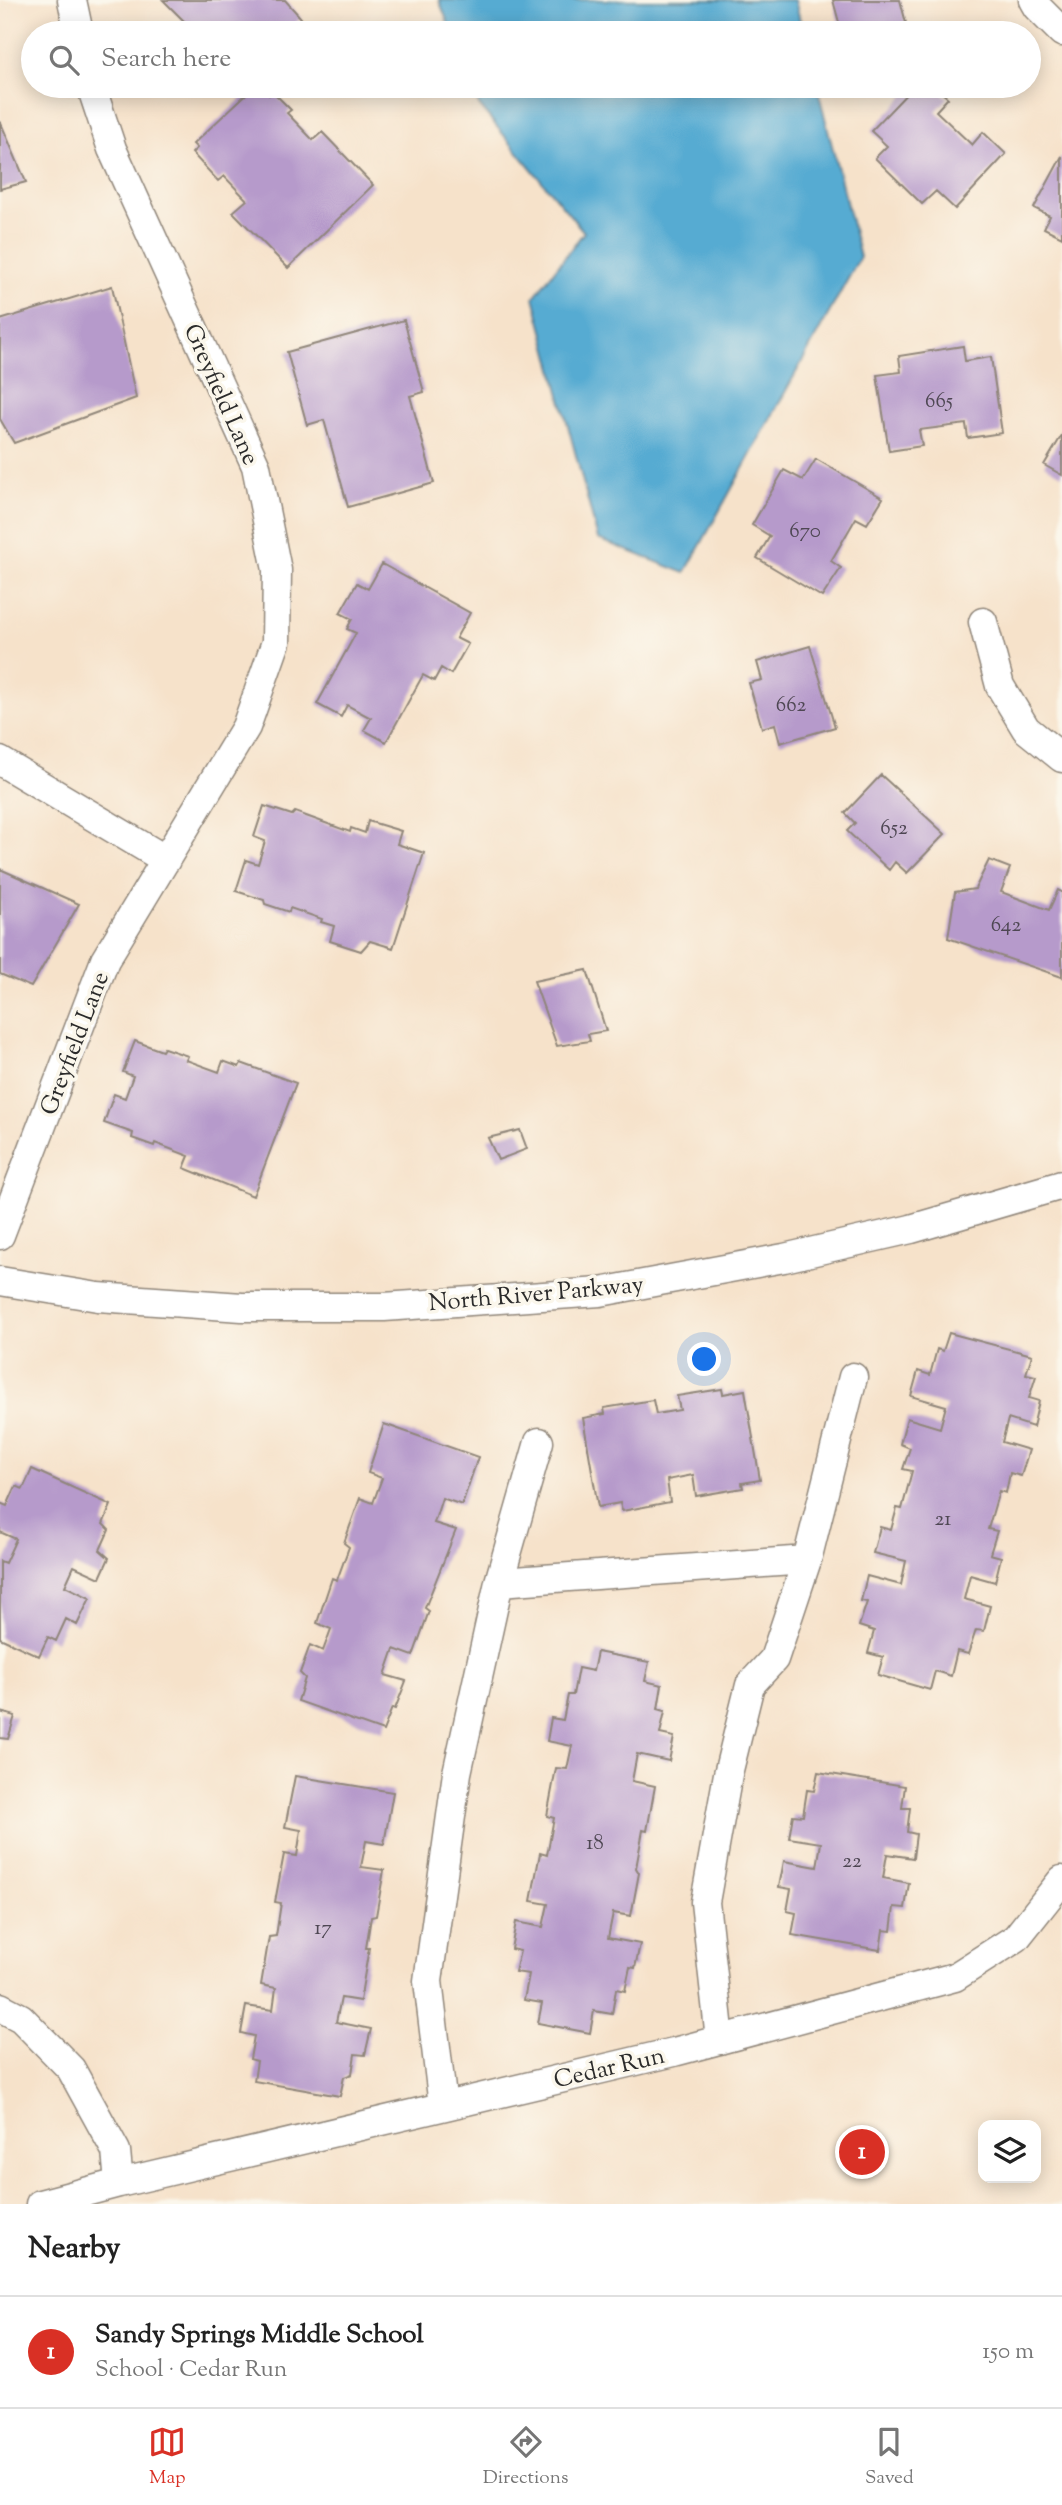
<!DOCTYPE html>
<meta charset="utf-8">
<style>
body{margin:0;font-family:"Sorts Mill Goudy",serif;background:#f6f6f6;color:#222}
.controls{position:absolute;right:21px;bottom:21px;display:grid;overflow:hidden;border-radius:14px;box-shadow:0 4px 18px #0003}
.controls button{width:63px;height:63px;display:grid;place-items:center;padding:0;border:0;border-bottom:2px solid #e0e0e0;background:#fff;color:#222;font:35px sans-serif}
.you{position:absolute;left:705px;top:1360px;width:24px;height:24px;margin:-18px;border:5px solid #fff;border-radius:50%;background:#1a73e8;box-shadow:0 0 0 10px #1a73e833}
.badge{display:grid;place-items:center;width:46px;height:46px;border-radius:50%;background:#d93025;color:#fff;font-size:23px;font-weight:700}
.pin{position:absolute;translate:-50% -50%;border:4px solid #fff;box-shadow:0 2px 7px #0006}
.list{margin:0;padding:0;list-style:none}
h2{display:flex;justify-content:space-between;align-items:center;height:91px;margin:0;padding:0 28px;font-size:30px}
h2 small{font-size:23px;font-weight:400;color:#767676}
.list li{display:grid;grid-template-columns:46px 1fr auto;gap:21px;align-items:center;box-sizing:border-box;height:112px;padding:0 28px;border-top:2px solid #e0e0e0}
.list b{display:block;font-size:26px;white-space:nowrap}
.list p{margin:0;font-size:23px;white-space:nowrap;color:#767676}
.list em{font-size:23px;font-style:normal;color:#767676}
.icon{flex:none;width:38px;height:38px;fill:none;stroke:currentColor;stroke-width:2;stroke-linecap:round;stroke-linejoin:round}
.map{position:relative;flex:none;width:1062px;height:2204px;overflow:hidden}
.search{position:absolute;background:#fff;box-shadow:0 4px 18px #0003;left:21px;right:21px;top:21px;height:77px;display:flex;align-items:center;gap:18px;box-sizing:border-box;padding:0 24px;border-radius:38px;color:#767676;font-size:26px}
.sheet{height:203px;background:#fff}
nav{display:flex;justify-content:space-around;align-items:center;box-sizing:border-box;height:98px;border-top:2px solid #e0e0e0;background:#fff;font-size:19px;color:#767676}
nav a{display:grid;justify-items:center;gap:4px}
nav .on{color:#d93025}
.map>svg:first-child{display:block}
.water{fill:#56abd2;stroke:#406b7e;stroke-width:2}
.building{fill:#b69acb}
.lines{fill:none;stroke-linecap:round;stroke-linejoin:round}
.street-casing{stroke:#90867a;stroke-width:31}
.street{stroke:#fff;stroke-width:28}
.labels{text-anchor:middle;stroke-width:7;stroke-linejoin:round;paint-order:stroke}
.number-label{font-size:21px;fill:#4e4753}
.street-label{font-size:24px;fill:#2b2b2b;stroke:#fbf7ec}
</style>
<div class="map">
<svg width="1062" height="2204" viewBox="0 0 1062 2204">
<rect width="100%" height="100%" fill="#fbf7ec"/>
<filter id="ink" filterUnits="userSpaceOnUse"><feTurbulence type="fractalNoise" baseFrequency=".0143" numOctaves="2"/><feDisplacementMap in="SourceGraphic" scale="14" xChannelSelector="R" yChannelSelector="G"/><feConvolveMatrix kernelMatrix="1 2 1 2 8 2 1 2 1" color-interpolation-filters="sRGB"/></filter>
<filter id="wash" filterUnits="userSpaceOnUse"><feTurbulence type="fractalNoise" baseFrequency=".00686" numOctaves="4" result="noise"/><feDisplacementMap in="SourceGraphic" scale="28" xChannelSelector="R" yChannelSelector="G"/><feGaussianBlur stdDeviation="1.57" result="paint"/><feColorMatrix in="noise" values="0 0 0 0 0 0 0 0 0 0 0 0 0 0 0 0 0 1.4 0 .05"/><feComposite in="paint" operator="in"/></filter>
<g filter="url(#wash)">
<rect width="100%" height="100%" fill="#f6e2ca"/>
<!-- water -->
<path class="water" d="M439,0H795L803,33H452Z
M472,86H817L860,257L685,573L598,539L534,297L584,232L479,105Z"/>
<g id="blocks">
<!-- building -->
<path class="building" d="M163,0H285L301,18L285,33H178L176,32L186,23Z
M833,0H900L907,27L883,33H851L850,27L841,30Z
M255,86H260L269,95L272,91L291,110L287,113L313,140L322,132L373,185L288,268L233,212L247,200L224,176L218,181L192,153L197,148L193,144Z
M914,86H934L948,98L936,111L972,145L983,132L1006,154L955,209L936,191L922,204L875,158L887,146L871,131Z
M0,121L26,182L0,189Z
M1062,156V237L1044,228L1050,216L1034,208Z
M112,286L136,398L14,443L0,419V320Z
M404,320L424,392L410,396L434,483L348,507L324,420L307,425L287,352Z
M963,346L965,361L991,357L1002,433L968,438L966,424L919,430L922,446L889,451L877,375L901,372L899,356Z
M1062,435V475L1044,465Z
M816,459L883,498L867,524L856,518L831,561L841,568L822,597L757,558L770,536L752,525L784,470L803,480Z
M382,564L470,613L456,638L468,644L451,674L441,668L434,681L423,675L386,742L364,730L371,718L347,705L341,717L317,704L356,633L347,629L352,619L340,613L357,583L368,589Z
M810,646L835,727L780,743L775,724L762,728L749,683L762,680L757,662Z
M881,775L945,834L907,873L895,862L889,870L847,831L855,823L845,813Z
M264,806L292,815L295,812L350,832L351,828L365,833L368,821L401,831L397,844L424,853L393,948L370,941L361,951L330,941L334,926L321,922L322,919L290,908L289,912L265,904L264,900L236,891L246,860L258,864L265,841L254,837Z
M989,860L1010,868L1001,892L1049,910L1058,890L1062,892V977L948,938L955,892L975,889Z
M0,869L79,904L31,987L0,974Z
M587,970L606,1031L588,1034L590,1041L557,1046L534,981Z
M135,1041L162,1051L164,1048L188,1056L186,1060L219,1072L223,1061L239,1067L241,1063L296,1083L253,1196L184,1168L189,1156L155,1143L154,1146L132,1138L133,1133L104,1123L114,1094L125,1098L133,1076L123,1072Z
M520,1130L527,1149L498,1160L488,1138Z
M949,1333L1032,1355L1026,1374L1036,1376L1029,1398L1039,1401L1033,1427L1008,1419L1002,1442L1029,1450L1021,1476L1010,1473L1006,1493L999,1491L988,1529L997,1531L990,1554L1001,1557L995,1582L970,1575L964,1599L990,1606L984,1631L976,1630L968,1654L957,1651L951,1676L935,1671L930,1690L878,1675L883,1657L868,1653L874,1631L859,1626L867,1602L861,1601L867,1576L901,1585L906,1561L873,1553L880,1527L891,1530L897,1508L902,1509L912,1471L903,1469L910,1448L900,1444L907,1418L940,1428L946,1406L911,1396L918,1371L930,1375L937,1349L943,1351Z
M722,1389L723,1394L745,1390L760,1480L742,1483L743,1488L696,1496L693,1475L667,1480L670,1502L622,1511L620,1503L598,1507L583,1418L605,1414L604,1408L653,1400L656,1414L680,1410L677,1396Z
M384,1424L478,1457L462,1505L442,1498L434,1523L456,1530L425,1608L429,1611L413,1656L394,1649L385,1675L406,1681L395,1709L392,1708L383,1731L298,1701L305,1678L300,1673L310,1645L323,1651L331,1629L317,1623L332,1578L337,1580L349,1547L344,1543L360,1498L373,1503L382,1478L368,1473Z
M32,1469L111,1505L103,1524L109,1530L100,1550L109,1558L100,1578L74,1566L65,1586L90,1598L77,1625L66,1619L56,1641L48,1637L39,1656L0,1638V1561L5,1563L16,1539L0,1532V1503L7,1506L16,1486L23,1489Z
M597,1652L649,1662L645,1681L662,1685L658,1709L665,1711L660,1734L674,1737L669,1761L637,1754L632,1781L655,1786L647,1831L643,1830L636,1868L639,1873L631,1916L613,1913L608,1938L640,1944L635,1968L630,1967L625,1991L616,1989L612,2014L594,2011L590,2033L538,2023L542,2003L524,2000L529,1974L515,1972L520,1951L511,1949L516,1922L543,1927L548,1904L531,1901L540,1853L547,1855L554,1818L547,1816L556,1768L567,1769L572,1746L547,1741L551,1718L563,1720L568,1695H573L578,1668L593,1671Z
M0,1712L15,1716L8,1739L0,1738Z
M818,1772L905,1786L902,1808H910L907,1832L916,1834L913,1858L887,1854L883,1878L909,1883L905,1908L894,1907L891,1931L883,1930L880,1950L792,1935L796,1913L787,1911L791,1889L779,1887L784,1861L817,1867L821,1843L789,1838L793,1815L803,1816L807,1790L814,1791Z
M295,1776L393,1792L384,1844L366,1841L361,1867L384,1870L376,1916L371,1917L366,1948H369L360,2001L341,1998L336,2022L371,2029L365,2055L355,2054L352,2074L344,2077L340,2096L254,2081L257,2061L250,2059L254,2036L241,2033L246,2006L273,2010L276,1988L261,1985L269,1937L276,1936L281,1903L275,1902L284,1854L297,1856L301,1830L285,1827Z"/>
</g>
</g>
<g filter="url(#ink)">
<use href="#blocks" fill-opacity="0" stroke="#90867a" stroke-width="2"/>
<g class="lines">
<defs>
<path id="street" d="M72,0L79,33
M1033,0L1037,7L1062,32
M983,622L1000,686L1026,729L1062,758
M0,761L166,860
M0,1235L105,960L246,727L276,642L277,570L256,466L112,149L91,86
M0,1281L98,1297L242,1307H384L600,1292L784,1258L911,1229L1062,1185
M499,1582L807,1560
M0,2007L21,2018L71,2069L116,2151L119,2183L40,2204
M720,2040L705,1902L728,1774L750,1685L774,1659L807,1560L853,1377
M443,2106L428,1981L457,1773L499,1582L539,1442
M119,2183L674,2052L955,1977L1016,1938L1062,1880"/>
</defs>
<!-- street casing -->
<use href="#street" class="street-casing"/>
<!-- street -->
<use href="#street" class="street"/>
</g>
</g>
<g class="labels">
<!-- number labels -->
<g class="number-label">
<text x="939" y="407">665</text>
<text x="805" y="537">670</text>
<text x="791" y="711">662</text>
<text x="894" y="834">652</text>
<text x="1006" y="931">642</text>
<text x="943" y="1525">21</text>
<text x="595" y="1849">18</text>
<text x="852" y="1867">22</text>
<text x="323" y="1934">17</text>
</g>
<!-- street labels -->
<g class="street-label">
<text transform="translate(222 394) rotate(66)" y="8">Greyfield Lane</text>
<text transform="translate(74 1043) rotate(-69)" y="8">Greyfield Lane</text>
<text transform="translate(536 1293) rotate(-5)" y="8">North River Parkway</text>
<text transform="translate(609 2067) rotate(-13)" y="8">Cedar Run</text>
</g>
</g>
</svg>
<div class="controls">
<button><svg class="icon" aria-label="layers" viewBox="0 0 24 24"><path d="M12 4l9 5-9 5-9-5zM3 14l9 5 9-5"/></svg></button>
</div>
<div class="you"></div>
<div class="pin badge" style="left:862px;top:2152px">1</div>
<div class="search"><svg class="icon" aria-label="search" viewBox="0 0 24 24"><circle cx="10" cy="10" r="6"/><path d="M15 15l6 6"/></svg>Search here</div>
</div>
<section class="sheet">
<h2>Nearby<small></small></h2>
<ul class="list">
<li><span class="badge">1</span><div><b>Sandy Springs Middle School</b><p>School · Cedar Run</p></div><em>150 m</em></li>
</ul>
</section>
<nav>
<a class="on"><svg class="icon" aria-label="map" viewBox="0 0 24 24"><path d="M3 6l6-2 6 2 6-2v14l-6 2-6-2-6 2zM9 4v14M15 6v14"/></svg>Map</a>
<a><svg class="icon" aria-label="directions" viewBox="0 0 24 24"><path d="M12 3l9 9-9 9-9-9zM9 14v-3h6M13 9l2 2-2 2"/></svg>Directions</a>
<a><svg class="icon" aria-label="saved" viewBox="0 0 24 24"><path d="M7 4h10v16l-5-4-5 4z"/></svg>Saved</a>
</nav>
